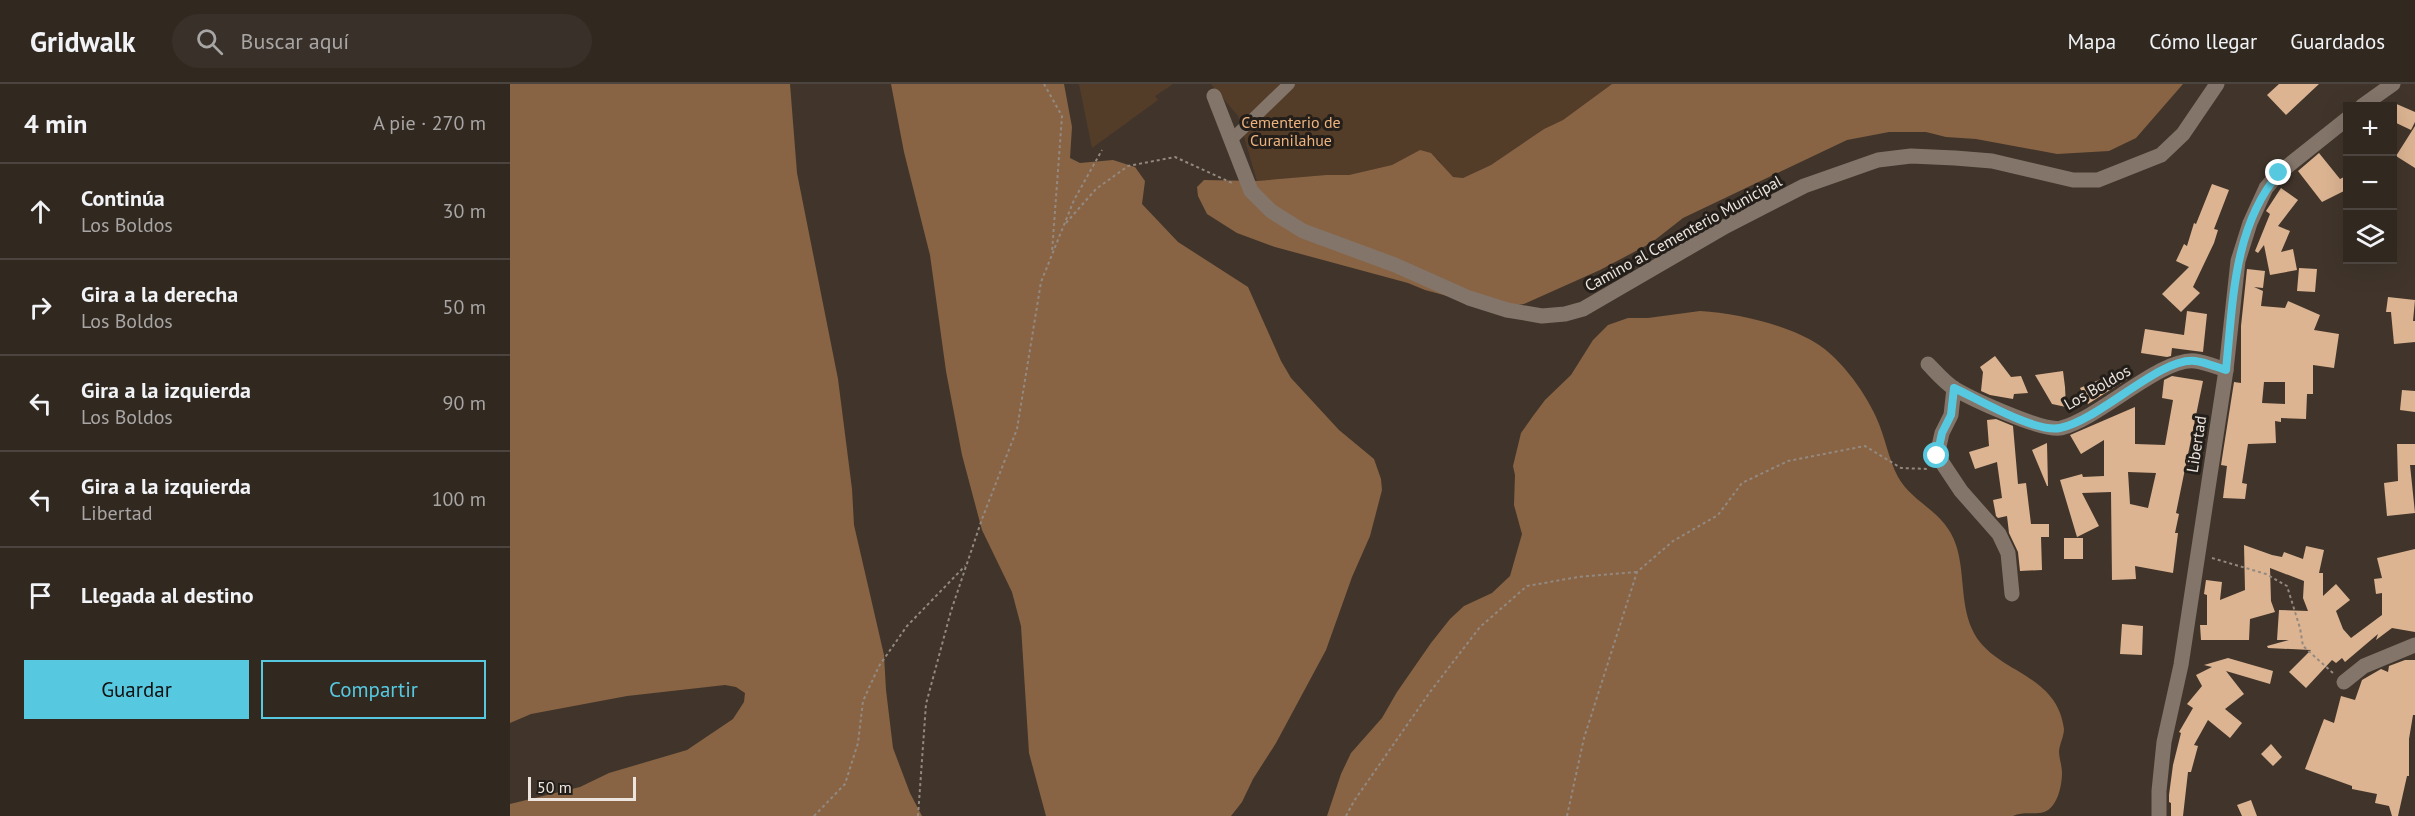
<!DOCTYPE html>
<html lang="es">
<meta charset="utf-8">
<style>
body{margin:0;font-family:"PT Sans",sans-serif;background:#393029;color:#f1f3f6}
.controls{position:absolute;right:18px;top:18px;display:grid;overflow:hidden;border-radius:0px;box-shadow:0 6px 24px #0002}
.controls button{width:54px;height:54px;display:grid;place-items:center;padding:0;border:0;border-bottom:2px solid #4c443e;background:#312820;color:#f1f3f6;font:30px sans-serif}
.scale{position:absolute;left:18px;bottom:15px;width:108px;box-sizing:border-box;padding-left:6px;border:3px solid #ece4dd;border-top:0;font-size:16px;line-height:21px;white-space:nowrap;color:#ece4dd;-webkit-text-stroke:4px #231e19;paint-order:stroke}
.stop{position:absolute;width:18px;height:18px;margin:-14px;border:4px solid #56c9e0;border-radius:50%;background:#fff}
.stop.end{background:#56c9e0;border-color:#fff;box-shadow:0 2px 6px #0008}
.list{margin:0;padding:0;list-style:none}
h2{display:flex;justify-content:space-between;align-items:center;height:78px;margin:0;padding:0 24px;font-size:26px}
h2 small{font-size:20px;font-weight:400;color:#a8a6a5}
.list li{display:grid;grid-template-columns:39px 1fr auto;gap:18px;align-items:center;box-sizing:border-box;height:96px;padding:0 24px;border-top:2px solid #4c443e}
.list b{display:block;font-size:22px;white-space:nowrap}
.list p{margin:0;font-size:20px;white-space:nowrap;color:#a8a6a5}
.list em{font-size:20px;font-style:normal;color:#a8a6a5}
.actions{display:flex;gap:12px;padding:18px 24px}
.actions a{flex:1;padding:14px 0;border:2px solid #56c9e0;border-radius:0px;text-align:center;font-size:21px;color:#56c9e0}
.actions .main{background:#56c9e0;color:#111}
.icon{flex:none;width:33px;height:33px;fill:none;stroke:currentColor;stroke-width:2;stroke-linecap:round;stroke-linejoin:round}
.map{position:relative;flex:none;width:1905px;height:732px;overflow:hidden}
header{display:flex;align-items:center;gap:36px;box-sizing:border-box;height:84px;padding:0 30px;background:#312820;border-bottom:2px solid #4c443e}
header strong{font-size:28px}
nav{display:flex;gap:33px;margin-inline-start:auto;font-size:21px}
.search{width:420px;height:54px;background:#393029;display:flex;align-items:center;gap:15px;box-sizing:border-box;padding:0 21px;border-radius:33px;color:#a8a6a5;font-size:22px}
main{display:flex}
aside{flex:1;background:#312820}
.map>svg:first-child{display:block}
.green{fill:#543d28}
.forest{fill:#886444}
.building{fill:#dcb492;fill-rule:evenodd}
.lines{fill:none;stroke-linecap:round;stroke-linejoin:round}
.path{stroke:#938980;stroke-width:2;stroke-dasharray:3 3;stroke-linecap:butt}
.pedestrian{stroke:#83756a;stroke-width:12}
.minor{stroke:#83756a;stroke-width:15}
.tertiary{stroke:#83756a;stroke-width:15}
.route{stroke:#56c9e0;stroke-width:8}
.labels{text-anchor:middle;stroke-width:6;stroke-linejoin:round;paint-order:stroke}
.park-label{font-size:16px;fill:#edb37f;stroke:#231e19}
.street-label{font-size:16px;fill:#ece4dd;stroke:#231e19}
</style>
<header>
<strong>Gridwalk</strong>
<div class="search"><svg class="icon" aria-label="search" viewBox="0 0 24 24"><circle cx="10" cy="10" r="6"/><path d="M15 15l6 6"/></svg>Buscar aquí</div>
<nav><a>Mapa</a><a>Cómo llegar</a><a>Guardados</a></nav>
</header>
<main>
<aside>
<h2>4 min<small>A pie · 270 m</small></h2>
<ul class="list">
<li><svg class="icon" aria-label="ahead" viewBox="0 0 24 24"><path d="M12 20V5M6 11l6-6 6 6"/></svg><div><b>Continúa</b><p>Los Boldos</p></div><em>30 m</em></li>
<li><svg class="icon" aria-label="right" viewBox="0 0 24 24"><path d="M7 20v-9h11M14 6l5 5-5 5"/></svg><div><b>Gira a la derecha</b><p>Los Boldos</p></div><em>50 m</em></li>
<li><svg class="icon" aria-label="left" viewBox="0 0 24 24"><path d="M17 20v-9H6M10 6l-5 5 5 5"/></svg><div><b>Gira a la izquierda</b><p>Los Boldos</p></div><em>90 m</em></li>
<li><svg class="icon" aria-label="left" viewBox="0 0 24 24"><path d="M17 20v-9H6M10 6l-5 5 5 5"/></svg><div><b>Gira a la izquierda</b><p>Libertad</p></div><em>100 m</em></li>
<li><svg class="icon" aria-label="arrive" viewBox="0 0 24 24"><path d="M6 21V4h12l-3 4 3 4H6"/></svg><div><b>Llegada al destino</b></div></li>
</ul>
<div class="actions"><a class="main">Guardar</a><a>Compartir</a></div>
</aside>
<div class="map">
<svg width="1905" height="732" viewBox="0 0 1905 732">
<rect width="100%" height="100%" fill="#41352b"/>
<!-- green -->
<path class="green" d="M569,0H663L645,12L648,16L582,64Z
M701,0H1102L1053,36L1034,45L981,81L953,94L943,93L935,86L929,76L910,66L882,81L839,91H816L747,97L728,32Z"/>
<!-- forest -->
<path class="forest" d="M0,0H280L287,89L328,295L342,405L344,441L374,571L376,606L383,664L400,709L412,732H0V720L70,703L99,689L177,666L223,635L234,618L235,609L226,603L215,601L117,612L21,630L0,639Z
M381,0H554L562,43L560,74L570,79L603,76L625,83L635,97L632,120L668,158L738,203L771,277L781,294L829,346L864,375L871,395L872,406L860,452L842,493L816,566L766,659L743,695L732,718L721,732H536L519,669L511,542L502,508L472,446L452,371L436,287L420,171L394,68Z
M1102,0H1673L1626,54L1599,67L1547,70L1466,55L1436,53L1416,48H1379L1337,56L1173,134L1141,159L1090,186L1014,220L996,223L967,220L915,206L898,199L765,163L727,149L697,130L688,112L687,103L694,96L747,97L816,91H839L882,81L910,66L921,69L943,93L953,94L981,81L1034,45L1053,36Z
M1190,227C1224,229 1269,239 1299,255C1327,269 1354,306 1366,333C1375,352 1378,374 1388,393C1403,420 1435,427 1446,461C1455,488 1450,518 1462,545C1481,589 1547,587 1554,645C1554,652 1550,659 1549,667C1549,674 1552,682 1552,689C1552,702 1547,724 1534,728C1524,731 1513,727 1503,732H817L831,690L841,669L872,634L887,608L921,559L940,535L954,522L982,509L1000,492L1012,450L1004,421L1005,391L1003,382L1011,349L1023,332L1035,316L1061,291L1083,256L1098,241L1118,234H1138Z"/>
<!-- building -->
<path class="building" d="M1769,0H1809L1776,31L1757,11Z
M1882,18L1905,28V38L1901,46L1882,37Z
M1905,42V84L1886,72Z
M1809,69L1830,95L1838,91V105L1812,118L1788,87Z
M1702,100L1719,106L1704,145L1708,146L1704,159L1683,203L1690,209L1671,228L1652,210L1679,183L1666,177L1674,160L1677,162L1684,139L1686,140Z
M1771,104L1788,116L1768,142L1780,147L1771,168L1783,165L1787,186L1760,191L1754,161L1748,169L1745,167L1760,130L1756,127Z
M1789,184L1807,185L1805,208L1787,207Z
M1737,185L1755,187L1753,204L1744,203L1753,207L1751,222L1775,224L1778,217L1810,231L1804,246L1829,250L1824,284L1803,281V310H1797L1796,335L1771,334V338L1765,337L1766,359L1738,360L1732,399L1737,400L1735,415L1713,414L1717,382L1711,381L1724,298L1731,299V242ZM1754,298H1775V320L1752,319Z
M1878,213L1905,216L1903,237H1905V258L1884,260L1881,228H1876Z
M1677,227L1697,230L1693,268L1662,264L1661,272L1657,273L1631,269L1635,245L1674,251Z
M1485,272L1501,293L1511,292L1518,309L1504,310L1503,315L1480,311L1471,307L1473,288L1470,283Z
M1615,285L1619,294L1578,320L1570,304Z
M1553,287L1555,303L1556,323L1542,320L1525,291Z
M1662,292L1693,297L1666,429L1669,430L1665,449H1668L1663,489L1625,482L1626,495L1602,496L1601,408L1572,409L1589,442L1567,453L1550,396L1572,390L1573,393L1594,392V356L1571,370L1560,351L1625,323V360L1655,361L1663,316L1652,314L1654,296ZM1618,388L1646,389L1638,424L1620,420Z
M1892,306L1905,307V328L1890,326Z
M1486,335L1503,342L1508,400L1516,399L1521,440H1539V453H1531L1532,486L1510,487L1508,468L1499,449L1497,432L1488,434L1486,432L1483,416L1492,414L1487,378L1465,385L1459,368L1479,362L1477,336Z
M1537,359L1538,402H1537L1522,366Z
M1887,360H1905V381H1900L1905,429L1877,432L1874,399L1888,397Z
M1554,454H1573V475H1554Z
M1734,461L1762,471L1772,473L1774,468L1793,475L1796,462L1814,466L1809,489H1813V512L1826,500L1840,516L1826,527L1833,545L1841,554L1872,531V509L1866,510L1864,495L1872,494L1867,474L1905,465V548L1882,544L1866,556L1868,550L1835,578L1832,574L1826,579L1822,576L1796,604L1779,588L1801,566L1758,564L1757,562L1779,556H1767L1769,526L1798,527L1793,514L1794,497L1760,484L1761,517L1765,528L1740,535L1739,556H1691L1690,541H1697V511L1694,510L1696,496L1712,498L1710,516L1735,506Z
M1612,540L1633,542L1632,571L1610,570Z
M1718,574L1763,587L1760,600L1716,587L1734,610L1715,625L1732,639L1720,654L1698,636L1684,661L1688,662L1681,688H1678L1673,732H1661V719L1659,718V711L1663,681L1671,649L1669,648L1683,624L1677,620L1692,602L1686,591L1702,583L1694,581Z
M1895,576H1905V631H1903L1899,655V692H1897L1888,732H1882L1879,722L1865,719L1867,710L1842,705V702L1795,685L1814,635L1824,639L1831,612L1845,616L1852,596L1871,585L1878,588L1879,582Z
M1761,660L1772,673L1763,682L1751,670Z
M1741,716L1747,732H1732L1727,721Z"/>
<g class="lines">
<!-- path -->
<path class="path" d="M534,0L552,32L542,168
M556,139L586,105L618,82L665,73L722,99
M1702,474L1756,490L1777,502L1790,544L1793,562L1823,589
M304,732L335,700L348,659L353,617L369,582L397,542L455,482
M408,732L416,620L441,527L472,435L507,345L531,198L564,116L592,66
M836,732L844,717L920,608L970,543L1017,502L1068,493L1127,488
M1057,732L1074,654L1127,488L1163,457L1208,431L1232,399L1278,377L1355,362L1391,384L1419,385"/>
<!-- pedestrian -->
<path class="pedestrian" d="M721,56L779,0"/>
<!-- minor -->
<path class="minor" d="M704,12L741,107L761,127L793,147L885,181L959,214L997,226L1032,232L1055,230L1073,225L1216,142L1294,102L1368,76L1401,72L1445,74L1482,77L1563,96H1588L1651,71L1673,50L1707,0
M1418,280C1426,288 1435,299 1445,305C1462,315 1533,348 1551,344C1590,334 1651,273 1685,277C1695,278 1706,283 1716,286
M1444,304L1441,331L1432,349L1427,371L1451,407L1489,450L1498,469L1502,510
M1834,598L1854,582L1905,561"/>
<!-- tertiary -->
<path class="tertiary" d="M1852,22L1883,0
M1649,732V707L1654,658L1671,581L1716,286L1728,177L1740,139L1756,104L1769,89L1838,34"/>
</g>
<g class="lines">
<!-- route -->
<path class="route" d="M1427,372L1432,349L1441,331L1444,304C1468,315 1525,349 1550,344C1590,336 1650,273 1685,277C1695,278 1706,283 1716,286C1723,219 1723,143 1769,89"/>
</g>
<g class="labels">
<!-- park labels -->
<g class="park-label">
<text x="781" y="44">Cementerio de<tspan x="781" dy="18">Curanilahue</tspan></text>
</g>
<!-- street labels -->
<g class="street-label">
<text transform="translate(1173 149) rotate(-29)" y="6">Camino al Cementerio Municipal</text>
<text transform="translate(1587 303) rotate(-30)" y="6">Los Boldos</text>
<text transform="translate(1686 360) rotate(-81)" y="6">Libertad</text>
</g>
</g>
</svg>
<div class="controls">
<button>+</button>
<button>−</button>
<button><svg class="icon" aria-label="layers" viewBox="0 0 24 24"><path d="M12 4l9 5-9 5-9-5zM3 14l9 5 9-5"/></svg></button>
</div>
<div class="scale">50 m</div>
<div class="stop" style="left:1427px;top:372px"></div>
<div class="stop end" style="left:1769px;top:89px"></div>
</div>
</main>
